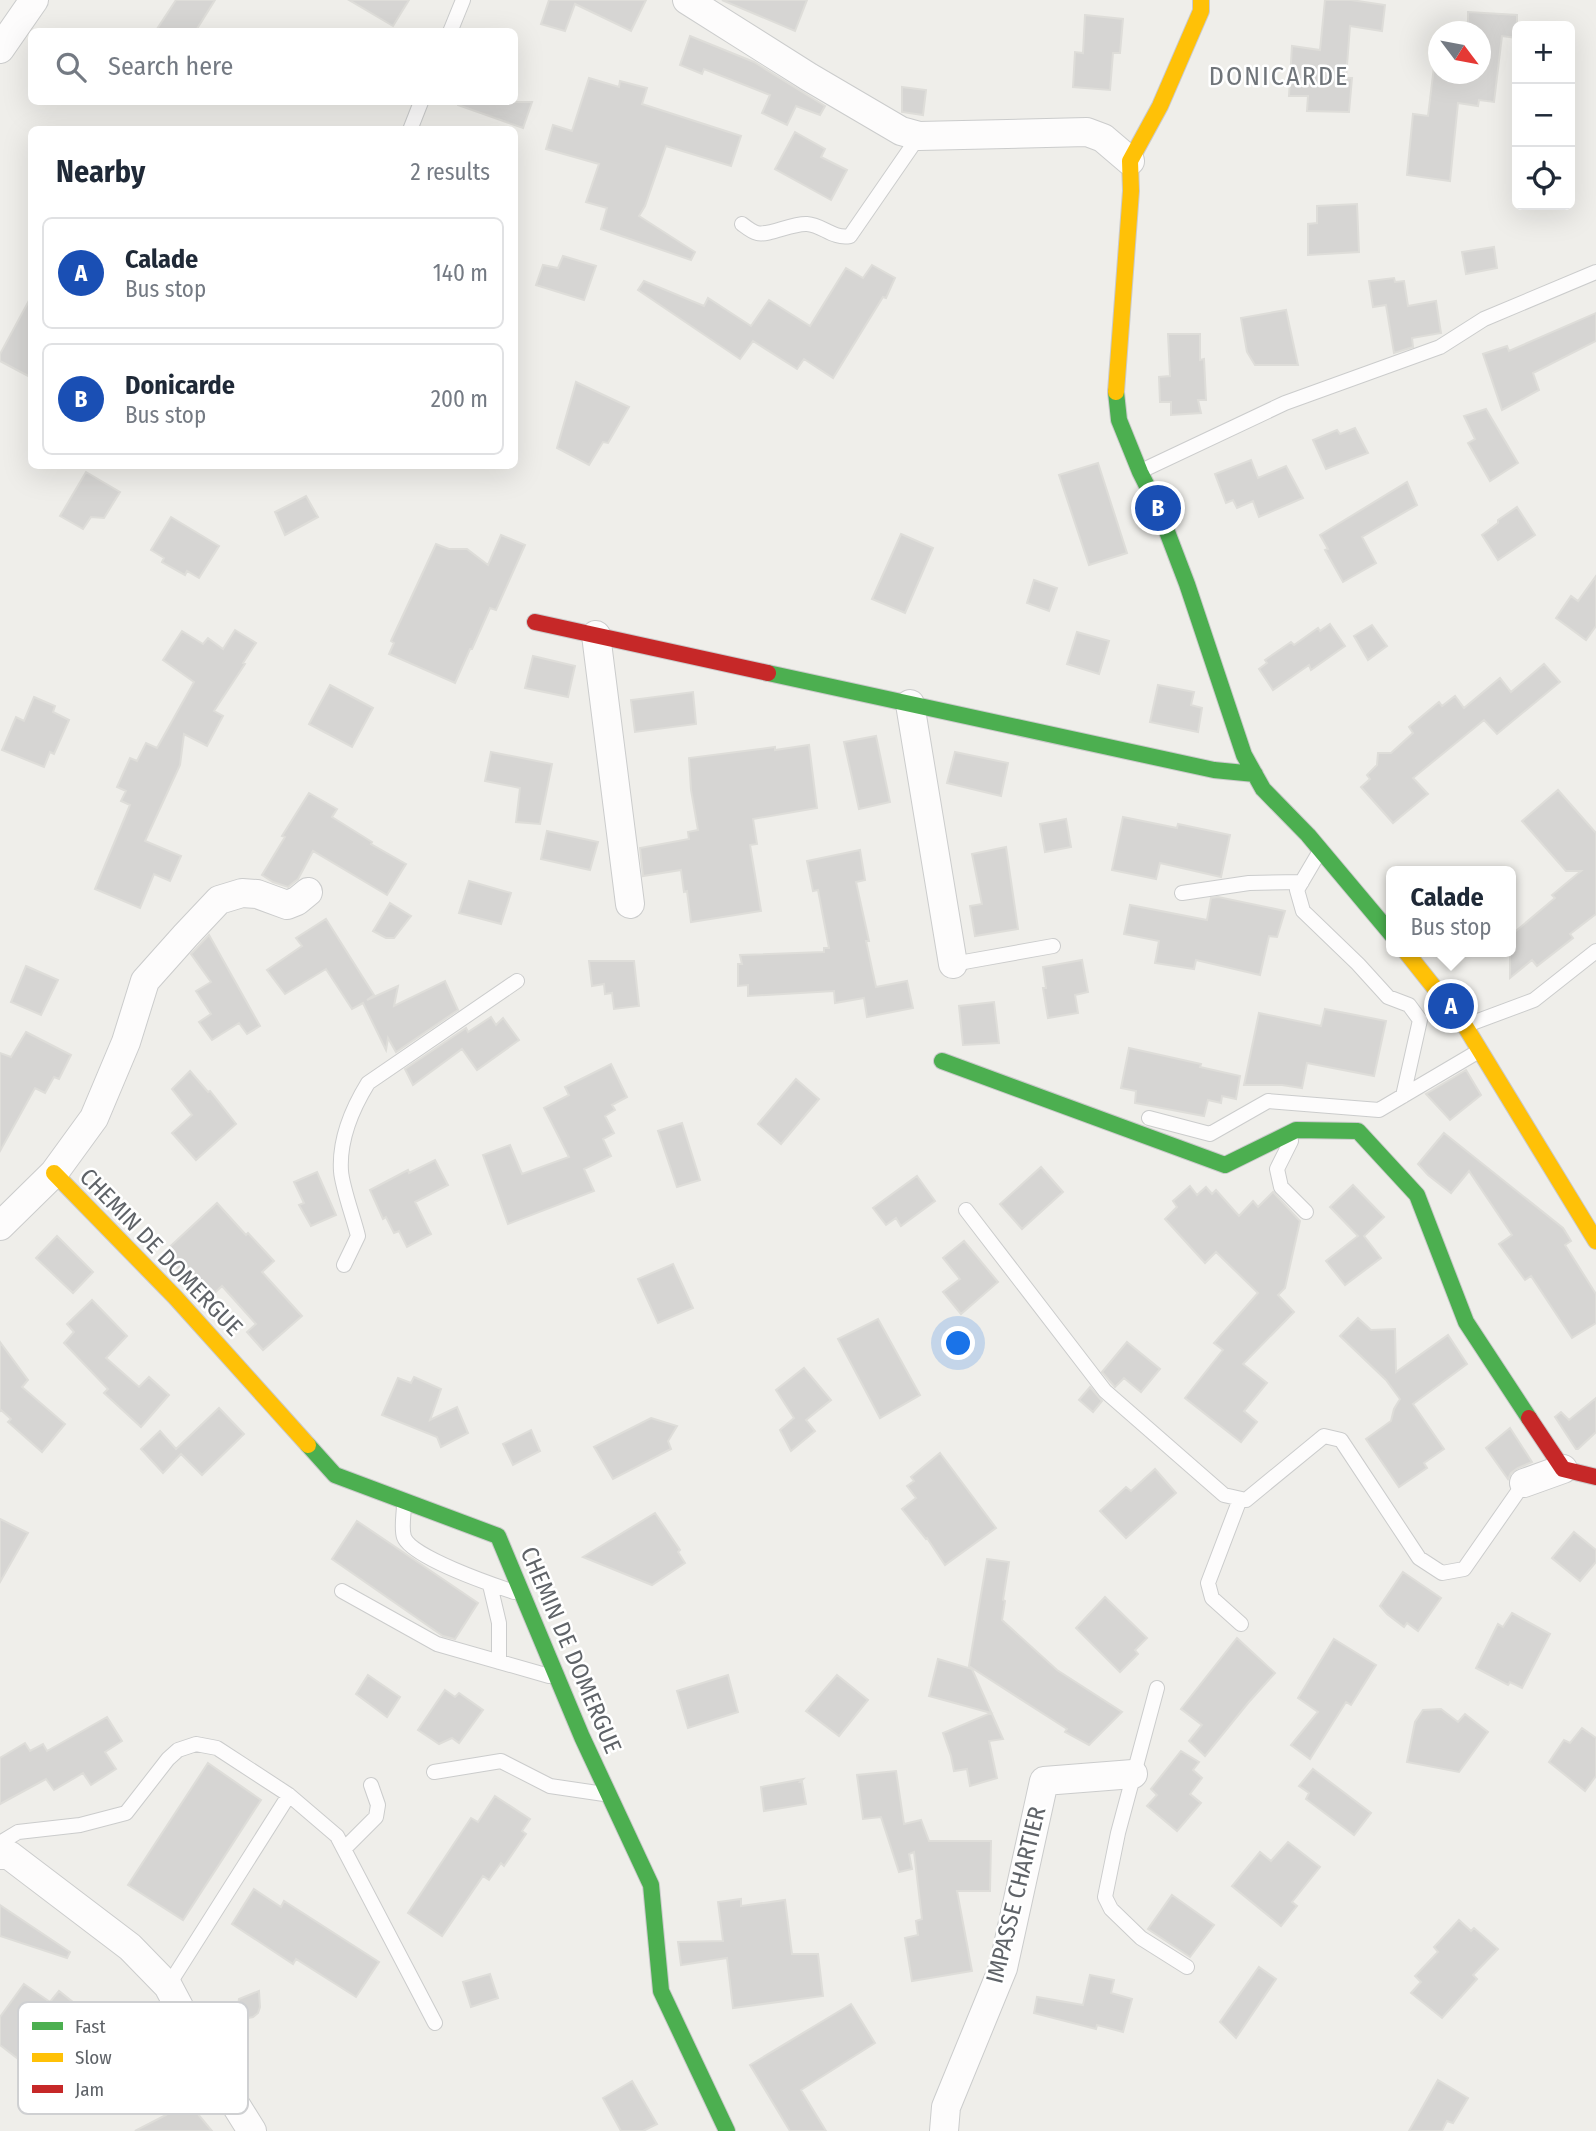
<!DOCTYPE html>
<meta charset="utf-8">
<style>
body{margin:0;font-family:"Fira Sans Condensed",sans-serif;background:#f6f6f7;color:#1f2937}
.controls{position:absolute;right:21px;top:21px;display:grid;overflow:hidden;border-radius:10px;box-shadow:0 7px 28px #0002}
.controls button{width:63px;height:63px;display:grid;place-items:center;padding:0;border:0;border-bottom:2px solid #e0e1e3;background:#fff;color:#1f2937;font:35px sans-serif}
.compass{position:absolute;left:1428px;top:21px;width:63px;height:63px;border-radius:50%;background:#fff;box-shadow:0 7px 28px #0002;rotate:122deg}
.you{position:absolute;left:959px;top:1344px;width:24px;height:24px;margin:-18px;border:5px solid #fff;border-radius:50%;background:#1a73e8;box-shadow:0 0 0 10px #1a73e833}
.badge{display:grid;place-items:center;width:46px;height:46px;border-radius:50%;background:#1a73e8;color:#fff;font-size:23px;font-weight:700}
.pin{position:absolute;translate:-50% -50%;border:4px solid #fff;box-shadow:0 2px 7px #0006}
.popup{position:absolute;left:1386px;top:866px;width:130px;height:91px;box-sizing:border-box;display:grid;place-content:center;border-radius:10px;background:#fff;filter:drop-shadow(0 2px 5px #0005);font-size:23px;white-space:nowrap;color:#747a83}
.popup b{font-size:26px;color:#1f2937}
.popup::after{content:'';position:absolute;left:50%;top:100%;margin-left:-14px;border:14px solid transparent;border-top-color:#fff}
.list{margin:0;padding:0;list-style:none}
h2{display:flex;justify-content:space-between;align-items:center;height:91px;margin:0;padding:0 28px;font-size:30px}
h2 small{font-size:23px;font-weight:400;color:#747a83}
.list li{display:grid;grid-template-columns:46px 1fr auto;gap:21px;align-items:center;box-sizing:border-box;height:112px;margin:0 14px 14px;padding:0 14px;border:2px solid #e0e1e3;border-radius:10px}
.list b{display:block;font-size:26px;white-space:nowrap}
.list p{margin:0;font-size:23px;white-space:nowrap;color:#747a83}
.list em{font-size:23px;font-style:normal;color:#747a83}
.icon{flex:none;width:38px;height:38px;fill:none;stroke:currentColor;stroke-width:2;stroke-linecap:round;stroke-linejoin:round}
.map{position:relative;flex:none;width:1596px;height:2131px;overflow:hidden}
.search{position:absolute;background:#fff;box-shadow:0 7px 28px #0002;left:28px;top:28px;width:490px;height:77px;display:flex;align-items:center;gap:18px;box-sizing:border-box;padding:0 24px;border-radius:10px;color:#747a83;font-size:26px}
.panel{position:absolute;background:#fff;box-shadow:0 7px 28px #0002;left:28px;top:126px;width:490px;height:343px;border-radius:10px}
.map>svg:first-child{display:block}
.building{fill:#d6d5d3;stroke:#deddd9;stroke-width:2}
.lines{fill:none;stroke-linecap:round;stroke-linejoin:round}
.lane-casing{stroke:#cbcccc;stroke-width:16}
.street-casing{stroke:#cbcccc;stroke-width:30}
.fast-casing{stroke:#cacacb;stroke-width:18}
.slow-casing{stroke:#cacacb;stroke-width:18}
.jam-casing{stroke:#cacacb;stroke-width:18}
.lane{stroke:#fdfcfc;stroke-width:14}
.street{stroke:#fdfcfc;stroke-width:28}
.fast{stroke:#4caf50;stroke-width:16}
.slow{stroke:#ffc107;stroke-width:16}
.jam{stroke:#c62828;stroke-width:16}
.labels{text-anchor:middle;stroke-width:5;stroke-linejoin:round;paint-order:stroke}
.street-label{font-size:24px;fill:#5f6368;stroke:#fff}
.neighbourhood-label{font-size:26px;letter-spacing:2px;fill:#70757a;stroke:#fff}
.key{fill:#fff;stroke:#cfd0d2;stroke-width:2}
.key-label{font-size:19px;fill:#5f6368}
</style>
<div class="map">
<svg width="1596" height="2131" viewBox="0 0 1596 2131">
<rect width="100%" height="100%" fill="#efeeea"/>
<!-- building -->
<path class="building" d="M176,0H215L195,32H155Z
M349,0H409L393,26Z
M549,0H646L631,31L575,4L565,31L541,24Z
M722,0H807L795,31Z
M1325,0H1351L1385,5L1382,31L1350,26L1346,78H1352L1349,112L1307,111L1308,96H1289L1292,46L1320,50Z
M1468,12L1517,15V38L1502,36L1494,102L1479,100L1478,106L1458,103L1450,181L1407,175L1413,114L1428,116L1436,50H1438V74H1480V32H1468Z
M1085,15L1123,19L1120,53H1113L1110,90L1073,87L1075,52L1083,53Z
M690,36L754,62L825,106L820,115L796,106L787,125L762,113L770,95L704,69L702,74L680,65Z
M589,78L619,87L620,81L647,88L642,104L741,136L731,166L666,146L645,206L639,216L695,252L691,260L601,229L607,208L586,202L599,164L546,149L553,125L572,131Z
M902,87L926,90L923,115L902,112Z
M458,102H532L523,128L458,105Z
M795,132L825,149L821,157L847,170L831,200L775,169Z
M1357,204L1359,252L1308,255V224L1317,223V206Z
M1494,247L1497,268L1466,274L1462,252Z
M563,256L596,266L584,300L536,285L543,265L558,268Z
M872,265L895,278L886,298L883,297L833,378L804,359L797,369L753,341L740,359L638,290L644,281L704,306L708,298L751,326L769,300L810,326L846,268L863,278Z
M1394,278L1395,282L1404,281L1408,306L1436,301L1441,333L1412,338L1413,347L1394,353L1386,305L1373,307L1369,281Z
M32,295V378L0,361V354Z
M1286,310L1298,365H1255L1247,352L1241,318Z
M1596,313V341L1533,373L1539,390L1502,410L1483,354L1507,346L1509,351Z
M1168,334H1200V360L1204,359L1206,400H1198L1201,413L1171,415V402H1160L1159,377L1170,376Z
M576,382L629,407L608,443L603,442L589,465L557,448Z
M1486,409L1518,463L1490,481L1468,443L1475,439L1464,416Z
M1355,428L1368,453L1326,469L1313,440L1337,430L1340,434Z
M1251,460L1258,478L1286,466L1303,498L1259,517L1253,501L1237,508L1233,500L1226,503L1215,474Z
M1098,463L1127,553L1089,565L1059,475Z
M86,472L120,492L104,518L91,517L83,529L60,516Z
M1407,482L1417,505L1362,537L1376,563L1343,582L1325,550L1328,549L1320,535Z
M306,496L318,517L285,535L275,512Z
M1517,507L1535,535L1498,560L1482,535L1498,523V520Z
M171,517L219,546L199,578L187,571L185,575L162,562L164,558L151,550Z
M901,534L933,548L905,613L872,599Z
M501,535L525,545L496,610L490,608L472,649H470L455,683L389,654L394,643L391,641L436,544L449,549H467L488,565Z
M1596,576V626L1586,640L1556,618L1571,596L1578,601Z
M1034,580L1057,588L1049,611L1027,603Z
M1330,624L1345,646L1311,670L1309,665L1273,690L1259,669L1267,663L1265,660L1291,642L1294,645L1318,628L1320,631Z
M1372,625L1387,646L1368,660L1354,636Z
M235,630L256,643L243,663L245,664L214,711L223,716L207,746L184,734L180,765L145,841L181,856L170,881L154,874L140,908L95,889L130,805L121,801L126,791L117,787L130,758L137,761L146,743L157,748L194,682L163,660L182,631L203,644L208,638L223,649Z
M1077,632L1109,641L1099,674L1067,664Z
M533,656L575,666L568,697L525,688Z
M1544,664L1560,682L1497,734L1484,720L1413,778L1428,794L1393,823L1361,787L1370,779L1367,775L1377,765L1378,753H1391L1413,733L1409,727L1439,702L1442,706L1455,696L1464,708L1500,678L1511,692Z
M330,685L373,708L352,747L309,724Z
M1158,685L1194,692L1191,705L1202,708L1198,732L1150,722Z
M693,692L696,724L635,732L631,700Z
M34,697L55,706L53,712L69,720L54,754L50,752L44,767L2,750L16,717L24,721Z
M876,736L890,802L859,809L844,742Z
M809,745L817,808L753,819L757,844L750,845L761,911L691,922L687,891L684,892L681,870L643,876L640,848L689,839L688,832L698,830L691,790L689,758L775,747V750Z
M491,752L552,764L540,824L516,822L520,788L485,781Z
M955,752L1008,763L1001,796L947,783Z
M1558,790L1596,833V914L1570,934L1573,938L1537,966L1532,960L1510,978V936L1555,898L1552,895L1581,871H1566L1522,821Z
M309,793L337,809L332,817L372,842L371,844L406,864L387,895L313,851L298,879L288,887L273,882L262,875L285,837L282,836Z
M1123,817L1177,828L1178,824L1230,835L1221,877L1160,863L1156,879L1112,870Z
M1066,819L1071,847L1045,852L1040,824Z
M547,831L598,842L590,870L541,859Z
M1006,847L1018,929L975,936L970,906L982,904L972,854Z
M860,850L865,880L856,882L869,941H866L876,987L907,981L913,1008L867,1017L864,998L835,1003L834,991L748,996V985L738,986V964H742L740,955L824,952V948H829L818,890L813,891L807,861Z
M469,881L511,893L501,924L459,913Z
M1218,897L1285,911L1277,937L1269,936L1260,975L1196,960L1194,969L1155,963L1159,941L1124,934L1130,905L1207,920L1211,898Z
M390,903L411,916L394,938H386L373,931Z
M326,919L374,995L367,1000L398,986L394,1006L445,981L458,1010L396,1052L388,1038L386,1050L363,1003L352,1009L326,969L285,994L267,970L302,946L296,938Z
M209,935L260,1026L247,1034L239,1023L212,1040L199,1022L211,1014L196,991L211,982L191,954Z
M1082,960L1088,992L1075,995L1078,1013L1048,1018L1043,988H1046L1043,967Z
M589,961H634L639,1006L614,1009L612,993L605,994L604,984L592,986Z
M26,966L58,980L41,1015L11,1002Z
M994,1002L999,1043L963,1045L959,1006Z
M1325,1009L1386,1021L1374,1076L1307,1063L1302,1088L1282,1085H1244L1259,1013L1321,1026Z
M491,1017L496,1025L503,1018L519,1040L477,1070L462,1049L413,1085L405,1069L466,1028L468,1032Z
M26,1032L71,1055L59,1079L54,1077L45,1093L35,1088L0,1151V1053L11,1057Z
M1129,1048L1201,1064L1200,1067L1240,1076L1236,1099L1222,1096L1221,1103L1208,1100L1204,1116L1135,1103L1136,1091L1121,1088Z
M611,1064L627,1097L612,1105L615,1110L605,1116L614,1133L603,1139L611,1156L584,1169L594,1191L508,1224L483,1155L510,1145L522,1174L569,1157L544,1108L569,1095L565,1087Z
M1466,1070L1481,1095L1450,1120L1426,1094Z
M190,1071L208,1092L210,1091L236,1124L196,1160L172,1133L192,1115L172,1089Z
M796,1079L819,1099L781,1144L758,1124Z
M682,1123L700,1180L677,1187L658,1131Z
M1444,1133L1563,1228L1571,1241L1565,1245L1596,1294V1323L1572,1338L1531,1276L1525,1280L1499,1244L1512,1235L1469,1171L1451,1193L1428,1175L1418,1164Z
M435,1160L448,1185L415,1202L431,1234L407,1247L399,1231L394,1233L386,1217L383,1219L370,1190L408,1170L409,1173Z
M1041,1167L1063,1192L1022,1229L1000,1204Z
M317,1172L336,1215L311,1226L299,1205L304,1203L294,1182Z
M917,1176L935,1201L901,1226L896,1218L886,1225L873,1208Z
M1353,1185L1384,1217L1364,1236L1381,1258L1345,1285L1326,1261L1358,1236L1330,1207Z
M1190,1186L1197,1195L1206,1187L1212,1194L1216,1190L1239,1216L1253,1201L1258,1207L1273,1192L1300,1221L1285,1288L1278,1295L1294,1312L1243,1364L1267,1383L1244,1411L1257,1422L1241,1442L1185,1398L1223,1350L1214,1343L1258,1293L1216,1252L1205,1263L1165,1219L1177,1207L1173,1201Z
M217,1203L246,1235L248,1233L274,1261L262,1272L302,1316L263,1350L247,1332L256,1324L222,1286L207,1300L163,1253Z
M57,1236L93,1272L73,1293L36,1258Z
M964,1241L998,1282L961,1314L943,1292L960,1279L943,1258Z
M673,1264L693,1308L658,1323L638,1279Z
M92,1300L127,1336L106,1358L139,1387L149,1377L169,1395L141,1427L104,1393L108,1389L64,1343L74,1332L67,1324Z
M1358,1318L1371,1330L1395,1329L1396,1372L1448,1335L1467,1364L1413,1404L1444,1449L1424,1463L1427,1468L1399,1487L1366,1439L1391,1421L1394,1409L1400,1399L1386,1380L1340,1336Z
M878,1319L920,1395L880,1418L838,1339Z
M0,1342L28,1380L22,1387L65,1424L42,1452L8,1422L11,1419L1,1410L0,1411Z
M1127,1342L1160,1369L1141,1392L1124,1378L1115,1387L1102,1372Z
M804,1368L831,1400L806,1420L815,1431L791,1451L780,1430L794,1418L776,1390Z
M414,1377L441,1389L430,1420L457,1407L468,1433L441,1447L437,1437L382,1415L398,1378L411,1383Z
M1090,1387L1102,1401L1093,1412L1079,1400Z
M1596,1398V1432L1578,1449H1576L1555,1417L1561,1412L1569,1420Z
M219,1408L244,1434L202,1475L181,1454L163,1473L141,1449L160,1431L176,1449Z
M651,1418L677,1426L668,1441L671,1449L613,1479L594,1447Z
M1510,1428L1532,1462L1518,1468L1511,1473L1508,1479L1486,1448Z
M531,1430L540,1451L513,1465L503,1444Z
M940,1453L996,1528L945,1565L927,1538L926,1539L902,1509L916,1498L907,1486L914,1481L911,1477Z
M1155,1469L1176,1493L1126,1538L1100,1511L1126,1487L1131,1491Z
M655,1513L680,1550L678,1552L685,1563L652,1585L583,1557Z
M0,1519L28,1533L0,1582Z
M357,1521L478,1603L455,1639L443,1636L332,1559Z
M1574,1532L1596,1550V1562L1580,1581L1552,1558Z
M987,1559L1009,1562L1003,1600L1005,1601L1002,1620L1057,1670L1122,1712L1089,1745L1065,1732L1067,1729L969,1666Z
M1403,1572L1441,1598L1418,1631L1407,1623L1404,1627L1387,1614L1380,1606Z
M1105,1597L1147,1638L1135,1650L1138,1654L1120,1672L1076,1628Z
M1512,1613L1550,1634L1522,1688L1510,1682L1508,1685L1476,1668L1498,1624L1503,1627Z
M1237,1638L1275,1673L1248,1703L1205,1756L1189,1741L1202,1725L1181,1709Z
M1334,1639L1376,1665L1351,1705L1346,1702L1310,1759L1291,1745L1318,1712L1298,1698Z
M938,1659L972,1669L1003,1739L989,1741L997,1778L970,1786L967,1769L954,1771L951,1756L943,1733L991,1713L929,1696Z
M368,1675L400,1697L387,1717L356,1694Z
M728,1675L738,1712L688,1728L677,1691Z
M837,1675L868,1700L839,1736L806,1711Z
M445,1690L455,1697L459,1693L483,1710L459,1743L452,1738L439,1744L418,1730Z
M1441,1709L1458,1722L1465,1714L1488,1732L1459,1772L1407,1762L1415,1722L1423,1710Z
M107,1717L122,1741L105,1752L116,1769L91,1785L83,1773L54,1790L46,1779L0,1804V1758L25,1743L30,1751L43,1744L47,1751Z
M1582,1728L1596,1738V1776L1585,1791L1549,1762L1564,1740L1570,1743Z
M1181,1751L1199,1762L1193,1770L1202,1778L1190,1794L1201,1803L1177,1831L1147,1806L1157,1795L1151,1789Z
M208,1763L261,1800L183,1920L128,1885Z
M1313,1769L1371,1813L1354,1835L1306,1799L1309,1793L1299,1786Z
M896,1771L904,1824L921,1820L929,1841H991L990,1891H957L972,1971L912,1981L905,1938L918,1935L916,1921L922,1919L914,1852L909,1854L912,1869L899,1872L881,1817L863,1819L857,1775Z
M803,1779L800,1782H802L806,1804L764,1811L761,1787Z
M495,1796L530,1819L522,1831L526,1834L504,1866L501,1863L489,1880L483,1876L442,1936L408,1913L471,1818L478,1822Z
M1288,1842L1320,1867L1292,1902L1297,1906L1281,1926L1232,1886L1260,1852L1271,1861Z
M254,1889L281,1907L284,1901L379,1962L356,1997L296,1959L293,1964L232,1924Z
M1172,1895L1214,1925L1190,1957L1148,1929Z
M741,1899V1906L785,1900L792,1954H818L823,1996L733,2008L727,1958L681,1965L678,1942L723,1941L718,1902Z
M0,1905L70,1952L67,1958L0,1936Z
M1459,1920L1471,1931L1474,1928L1498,1949L1473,1975L1477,1979L1442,2018L1411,1993L1421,1982L1415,1976L1438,1952L1434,1947Z
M1259,1967L1276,1979L1236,2038L1220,2022Z
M490,1974L498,1998L471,2007L463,1982Z
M1090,1975L1114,1980L1111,1993L1132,1999L1123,2032L1097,2025L1096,2029L1034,2013L1037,1997L1083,2005Z
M24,1984L50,2002L59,1991L88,2014L90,2011L118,2033L113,2040L131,2055L115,2073L97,2059L94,2062L78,2049L54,2081L46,2076L44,2079L0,2045V2017Z
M259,1991L260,2007L258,2013L253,2017L244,2019L237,2012L239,1999Z
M851,2004L875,2043L801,2090L826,2131H790L750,2065Z
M1438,2080L1468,2098L1453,2123L1447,2121L1442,2131H1409Z
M632,2081L657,2124L643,2131H621L603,2098Z
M182,2085L203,2109L197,2113L212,2131H135L166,2115L158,2106Z"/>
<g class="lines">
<defs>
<path id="lane" d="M450,32L463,0
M410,130L421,102
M742,224C746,227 752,232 757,233C769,236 792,223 807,224C823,225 832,239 850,236L919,136
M1141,471L1285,403L1440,347L1484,319L1596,272
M1320,851L1297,890L1303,911L1358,964L1388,997L1409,1005L1420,1020L1403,1096
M1182,893L1249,883L1302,882
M953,964L1053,946
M1467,1025L1534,1000L1596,951
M1149,1118L1210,1134L1268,1101L1379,1110L1479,1051
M1291,1141L1277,1169L1281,1187L1306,1212
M966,1210L1105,1391L1224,1495L1246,1500L1324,1436L1341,1440L1419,1558L1442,1573L1464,1569L1524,1483
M344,1265L358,1236C354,1219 342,1187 341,1171C339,1140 352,1109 368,1083L517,981
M1240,1499L1208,1583L1212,1598L1241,1624
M404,1504C404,1514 401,1528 404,1537C411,1557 493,1585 514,1592
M490,1585L499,1623V1662
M342,1591L437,1644L549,1676
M1157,1688L1118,1833L1105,1897L1111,1909L1141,1938L1187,1967
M434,1772L501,1761L550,1786L604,1794
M0,1843L18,1832L80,1825L126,1813L168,1759L178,1750L196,1744L217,1748L289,1795L337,1836L435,2023
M344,1849L376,1817L378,1805L371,1785
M168,1986L289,1795"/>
<path id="street" d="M687,0L809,77L901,131L919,136L1087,132L1103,138L1130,161
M0,49L34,0
M596,635L630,904
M910,704L953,964
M0,1226L54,1173L94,1118L126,1042L145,981L186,935L219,900L242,893L257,894L287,905L297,901L308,892
M1524,1483L1563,1469
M0,1855H9L130,1947L168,1986L204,2054L252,2131
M944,2131L946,2107L1003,1968L1044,1781L1133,1774"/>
<path id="fast" d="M1116,392L1119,420L1140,472L1158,508L1187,584L1244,755L1263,789L1308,835L1392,935
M768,673L1214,770L1255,774
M942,1061L1225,1165L1296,1130L1358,1131L1417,1195L1466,1322L1529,1418
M308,1445L335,1475L498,1536L582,1737L651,1885L661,1991L727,2131"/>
<path id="slow" d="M1116,392L1131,191L1130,161L1160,106L1201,11V0
M1406,952L1465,1026L1596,1241
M54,1173L175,1297L308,1445"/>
<path id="jam" d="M535,622L768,673
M1529,1418L1563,1469L1596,1477"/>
</defs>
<!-- lane casing -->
<use href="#lane" class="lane-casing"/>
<!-- street casing -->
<use href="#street" class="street-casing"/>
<!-- fast casing -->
<use href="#fast" class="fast-casing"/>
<!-- slow casing -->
<use href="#slow" class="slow-casing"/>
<!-- jam casing -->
<use href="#jam" class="jam-casing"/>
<!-- lane -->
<use href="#lane" class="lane"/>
<!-- street -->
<use href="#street" class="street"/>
<!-- fast -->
<use href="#fast" class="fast"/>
<!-- slow -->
<use href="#slow" class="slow"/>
<!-- jam -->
<use href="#jam" class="jam"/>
</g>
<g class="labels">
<!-- street labels -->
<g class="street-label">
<text transform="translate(161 1252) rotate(46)" y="8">CHEMIN DE DOMERGUE</text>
<text transform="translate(571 1650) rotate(67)" y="8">CHEMIN DE DOMERGUE</text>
<text transform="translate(1016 1895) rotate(-76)" y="8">IMPASSE CHARTIER</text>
</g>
<!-- neighbourhood labels -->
<g class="neighbourhood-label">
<text x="1279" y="85">DONICARDE</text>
</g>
</g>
<!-- legend -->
<rect x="18" y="2002" width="230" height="112" rx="10" class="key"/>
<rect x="32" y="2022" width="31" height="8" fill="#4caf50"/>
<rect x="32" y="2053" width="31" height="9" fill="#ffc107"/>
<rect x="32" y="2085" width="31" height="8" fill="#c62828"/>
<g class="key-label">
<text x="75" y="2033">Fast</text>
<text x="75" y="2064">Slow</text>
<text x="75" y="2096">Jam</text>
</g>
</svg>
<div class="controls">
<button>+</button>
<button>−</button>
<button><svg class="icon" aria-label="locate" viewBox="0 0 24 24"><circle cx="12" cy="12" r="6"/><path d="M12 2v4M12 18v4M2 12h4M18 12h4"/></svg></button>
</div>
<svg class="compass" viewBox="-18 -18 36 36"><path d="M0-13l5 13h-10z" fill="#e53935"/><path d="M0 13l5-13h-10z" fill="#747a83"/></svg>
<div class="you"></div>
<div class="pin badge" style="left:1451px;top:1006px;background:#1a4fb4">A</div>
<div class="popup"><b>Calade</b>Bus stop</div>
<div class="pin badge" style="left:1158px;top:508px;background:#1a4fb4">B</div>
<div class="search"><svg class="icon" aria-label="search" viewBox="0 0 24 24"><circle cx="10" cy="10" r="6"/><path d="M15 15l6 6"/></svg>Search here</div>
<section class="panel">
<h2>Nearby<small>2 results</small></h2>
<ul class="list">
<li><span class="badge" style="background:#1a4fb4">A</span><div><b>Calade</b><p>Bus stop</p></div><em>140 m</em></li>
<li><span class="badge" style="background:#1a4fb4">B</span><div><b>Donicarde</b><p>Bus stop</p></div><em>200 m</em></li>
</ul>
</section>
</div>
